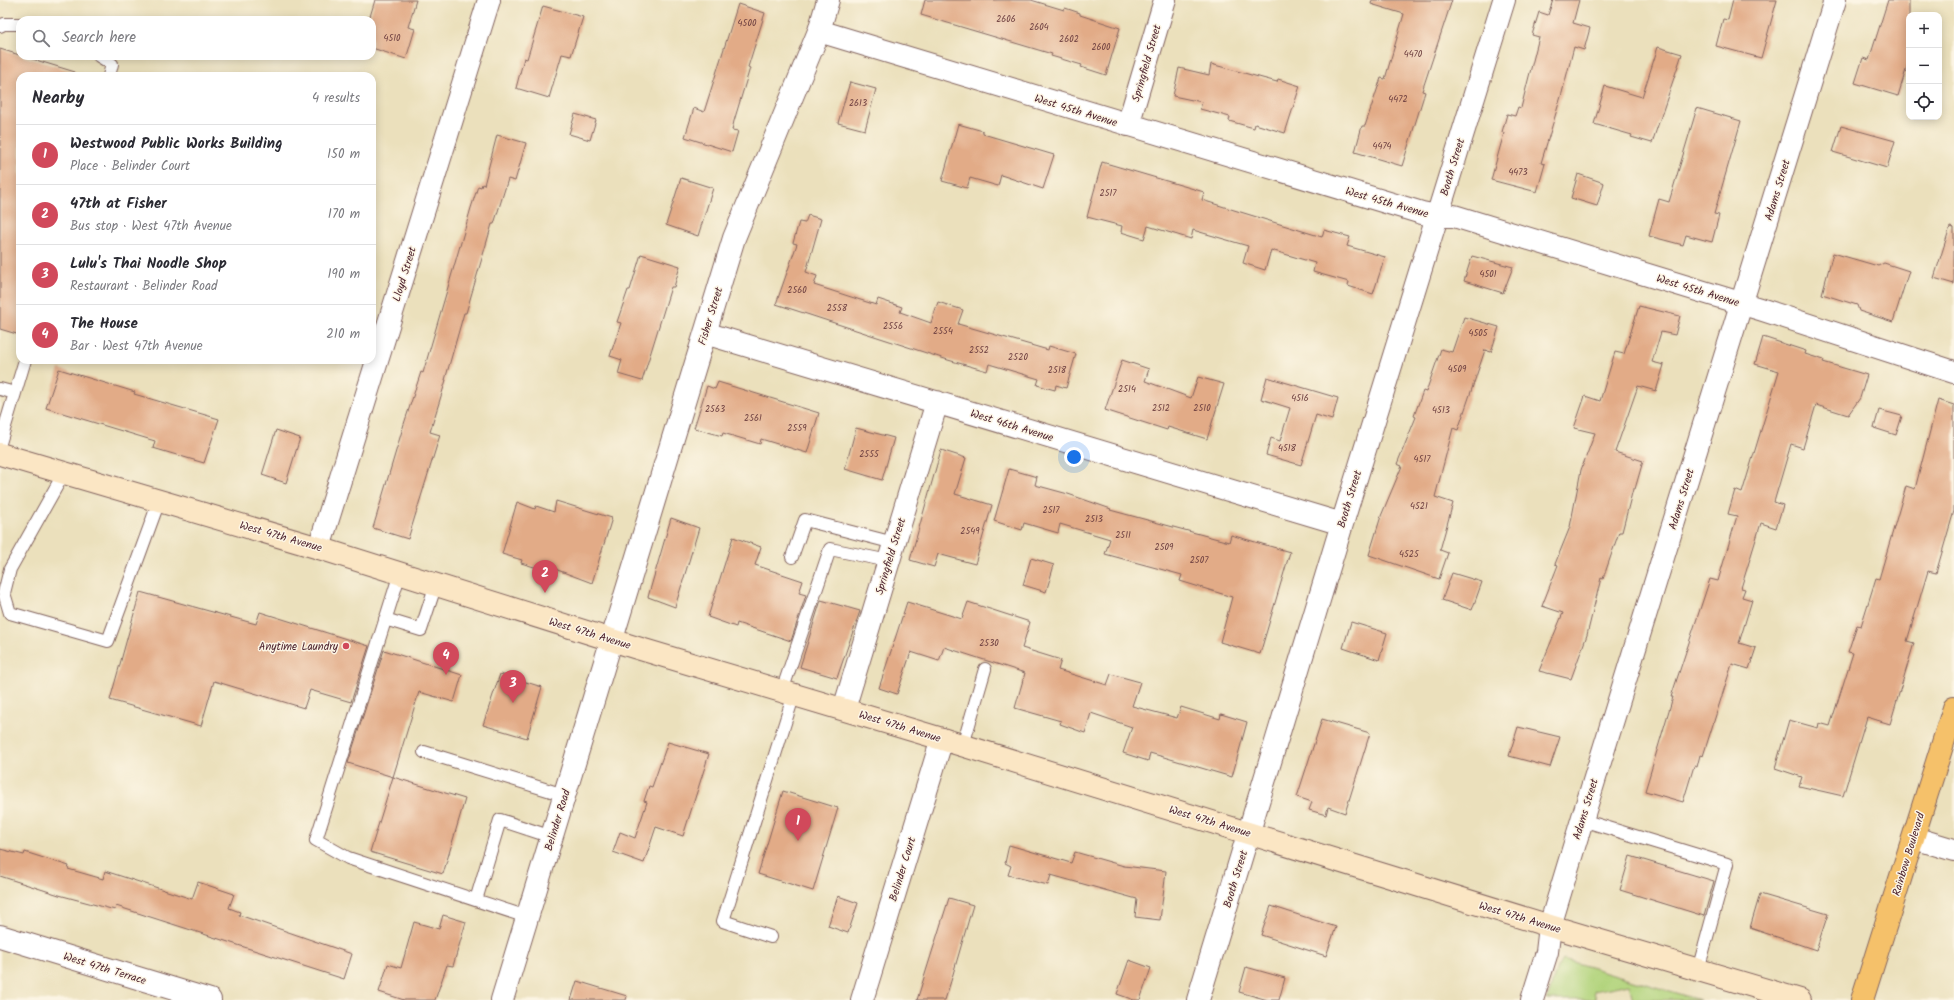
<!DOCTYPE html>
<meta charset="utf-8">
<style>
body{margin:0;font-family:Kalam,sans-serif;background:#f7f7f7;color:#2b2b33}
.controls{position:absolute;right:12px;top:12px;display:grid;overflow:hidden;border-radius:8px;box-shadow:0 2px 10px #0003}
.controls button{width:36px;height:36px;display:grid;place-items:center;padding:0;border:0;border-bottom:1px solid #e1e1e2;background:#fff;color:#2b2b33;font:20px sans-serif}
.you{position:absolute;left:1074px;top:457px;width:14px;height:14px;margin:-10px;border:3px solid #fff;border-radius:50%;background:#1a73e8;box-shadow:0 0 0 6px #1a73e833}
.badge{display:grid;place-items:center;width:26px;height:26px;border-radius:50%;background:#d1495b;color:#fff;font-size:13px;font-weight:700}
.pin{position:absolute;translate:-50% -33px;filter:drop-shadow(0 1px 2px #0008)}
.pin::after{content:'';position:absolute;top:21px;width:14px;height:12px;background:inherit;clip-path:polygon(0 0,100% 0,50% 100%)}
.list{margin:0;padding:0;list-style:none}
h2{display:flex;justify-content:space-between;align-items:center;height:52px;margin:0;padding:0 16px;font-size:17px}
h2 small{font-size:13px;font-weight:400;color:#7c7c81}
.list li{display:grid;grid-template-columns:26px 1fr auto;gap:12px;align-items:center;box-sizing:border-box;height:60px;padding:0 16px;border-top:1px solid #e1e1e2}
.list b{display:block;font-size:15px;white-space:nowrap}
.list p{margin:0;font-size:13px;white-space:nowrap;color:#7c7c81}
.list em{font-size:13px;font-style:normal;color:#7c7c81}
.icon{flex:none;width:22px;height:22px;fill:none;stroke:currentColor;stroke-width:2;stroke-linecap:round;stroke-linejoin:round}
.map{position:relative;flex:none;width:1954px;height:1000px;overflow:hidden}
.search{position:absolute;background:#fff;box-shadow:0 2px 10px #0003;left:16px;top:16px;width:360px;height:44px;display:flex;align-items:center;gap:10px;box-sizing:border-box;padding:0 14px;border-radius:12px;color:#7c7c81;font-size:15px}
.panel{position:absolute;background:#fff;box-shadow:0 2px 10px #0003;left:16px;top:72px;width:360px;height:292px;border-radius:12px}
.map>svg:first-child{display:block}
.green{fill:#b2d47d;stroke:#7e7a54}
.building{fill:#e2ab87}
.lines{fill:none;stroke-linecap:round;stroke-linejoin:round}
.lane-casing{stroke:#82635e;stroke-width:14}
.street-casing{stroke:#82635e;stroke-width:24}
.secondary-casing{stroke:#82635e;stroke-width:24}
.primary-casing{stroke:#82635e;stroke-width:24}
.lane{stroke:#fff;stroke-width:12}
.street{stroke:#fff;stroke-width:22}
.secondary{stroke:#fbe6c4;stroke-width:22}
.primary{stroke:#f5c16b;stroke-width:22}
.poi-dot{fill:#d1495b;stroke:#fcf5e5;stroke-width:1.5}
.labels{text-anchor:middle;stroke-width:3;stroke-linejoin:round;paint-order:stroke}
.number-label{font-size:9px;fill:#704242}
.street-label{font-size:11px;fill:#4a1f2b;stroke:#fcf5e5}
.poi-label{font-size:11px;fill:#4a1f2b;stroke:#fcf5e5;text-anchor:end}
</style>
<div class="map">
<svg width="1954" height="1000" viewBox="0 0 1954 1000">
<rect width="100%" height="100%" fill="#fcf5e5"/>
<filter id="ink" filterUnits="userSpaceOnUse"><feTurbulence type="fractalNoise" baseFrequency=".025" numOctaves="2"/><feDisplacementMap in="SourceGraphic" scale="8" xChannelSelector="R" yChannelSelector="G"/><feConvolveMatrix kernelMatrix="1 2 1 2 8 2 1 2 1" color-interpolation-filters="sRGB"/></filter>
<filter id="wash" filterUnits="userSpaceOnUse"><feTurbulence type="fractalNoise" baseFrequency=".012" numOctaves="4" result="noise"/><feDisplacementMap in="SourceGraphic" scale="16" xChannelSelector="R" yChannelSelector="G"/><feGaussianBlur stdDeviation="0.9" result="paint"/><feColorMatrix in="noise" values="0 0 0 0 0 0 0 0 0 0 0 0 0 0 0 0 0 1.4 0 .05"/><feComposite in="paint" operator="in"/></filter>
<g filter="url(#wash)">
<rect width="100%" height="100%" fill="#ebe0bc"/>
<!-- green -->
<path class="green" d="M1563,959L1699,1000H1633L1629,984L1594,991L1596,1000H1547L1557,968Z"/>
<g id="blocks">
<!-- building -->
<path class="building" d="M375,0H416L408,27L415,29L406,59L372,48V20H369Z
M925,0H1031L1064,10L1065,8L1080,13V15L1120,28L1106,75L1081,67L1082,65L1051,56L1052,54L921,15Z
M1372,0H1452L1422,91L1425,92L1402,166L1355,152L1362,126H1365L1381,78L1385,79L1404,14L1371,4Z
M1553,0H1579L1573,23L1590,28L1584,50L1574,47L1562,93L1541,163L1545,164L1537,192L1491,180L1504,133L1502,132L1507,114L1515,116L1518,107L1521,108L1539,37L1532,35L1539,12L1548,15Z
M1733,0H1777L1761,58L1716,46L1723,19L1728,20Z
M1888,0H1909V60L1898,96L1855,83L1863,58L1869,60Z
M738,4L765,13L748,67L750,68L734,121L732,130L738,131L732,152L685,137L694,108L704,112Z
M543,6L583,17L571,56L562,54L549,98L516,88L524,58L527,59Z
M1658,47L1682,54L1652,143L1631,137L1632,135L1594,124L1605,86L1642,97Z
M0,49L75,72V76H20V335L0,329Z
M1211,64L1277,82L1278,79L1300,86L1285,133L1255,124L1254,128L1229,121L1230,117L1200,109L1202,102L1173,96L1179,68L1209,75Z
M850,82L876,89L865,130L838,123Z
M1697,108L1741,121L1714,214L1719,215L1712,242L1686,235L1683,245L1649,236L1659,199L1669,202Z
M575,114L596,120L590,140L569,134Z
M958,124L983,131V134L1054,155L1043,189L1001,175L998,186L970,178L967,188L942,181Z
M1841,126L1895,141L1887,168L1833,152Z
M497,135L526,143L515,181L508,179L494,224H492L466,313H464L445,380H446L430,432L440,435L408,539L373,528L404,424L421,372L423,373L471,208L478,186L481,187L482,184L484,185Z
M1102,162L1204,192L1202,200L1234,210L1322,237L1324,230L1350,237L1347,246L1385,257L1373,294L1348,286L1349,282L1313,272L1315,263L1271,250L1265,270L1243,263L1248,246L1193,230L1191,239L1148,226L1144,239L1121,232L1122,226L1087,217Z
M1578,174L1604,183L1597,206L1571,198Z
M681,178L713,188L698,236L666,225Z
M808,215L821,219L806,272L817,276L814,285L876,305L878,299L902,307L900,312L931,323L938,302L963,310L958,324L1048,350L1049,346L1076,354L1066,388L1056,385L1055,390L1037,385L1039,379L989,364L987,371L948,360L776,304L797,244L793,243L799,222L805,223Z
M1950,227L1954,228V284L1934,278Z
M1833,253L1878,266L1884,263L1909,271L1893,322L1859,311L1857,305L1822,294Z
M641,254L680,266L674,287H671L642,381L618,374L622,360L610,356L621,323L617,322L628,290H630Z
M1472,256L1513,267L1503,293L1464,281Z
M1639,306L1680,316L1675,335L1661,332L1652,362L1664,365L1656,391L1638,386L1615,452L1643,461L1635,489H1633L1622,532H1619L1603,579L1601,578L1587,635L1571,679L1539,671L1563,613L1542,606L1558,565L1555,564L1570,527L1581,470L1595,433L1574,428L1585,396L1600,401L1615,352L1624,354Z
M1464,317L1499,327L1491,352L1485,350L1458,430L1453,428L1435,497L1453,503L1440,550L1448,553L1439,579L1369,555L1381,516L1402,466L1397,464L1416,417L1414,416L1423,391L1426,392L1441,349L1452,352Z
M1763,337L1806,351L1805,354L1824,360L1823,362L1867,375L1860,398L1848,415L1816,405L1803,448L1791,444L1774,502L1783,505L1776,528L1761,523L1741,588L1745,589L1742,597L1752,600L1739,643L1756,648L1749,669L1732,664L1703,756L1700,755L1697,767L1694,766L1683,802L1645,791L1673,697H1671L1710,579L1718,581L1737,516L1728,514L1735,490L1742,493L1779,371L1755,364Z
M1122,360L1149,369L1145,381L1191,398L1198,377L1224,384L1207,439L1168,427L1167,430L1105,410Z
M59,369L135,392L134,394L219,419L204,463L153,448L155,441L46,408Z
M1267,377L1338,398L1332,420L1316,415L1301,465L1266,455L1271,438L1280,441L1290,408L1261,399Z
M718,382L819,413L807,453L761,439L760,444L723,433L722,436L694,428L707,386L715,389Z
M1938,400L1954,405V511L1936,573L1928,571L1907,641L1914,643L1890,724L1867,717L1843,796L1799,786L1802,777L1775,768L1789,720L1818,728L1819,723L1830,726L1853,653L1848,652L1857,625L1861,626L1876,578L1879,579L1906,486L1915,489Z
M1879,410L1902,416L1896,435L1874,428Z
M856,428L894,438L882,480L845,469Z
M276,430L300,438L286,483L262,475Z
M941,450L966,458L955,494L992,505L975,564L938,554L934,567L910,560Z
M1009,469L1037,477L1035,485L1068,494L1111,509L1110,510L1229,542L1231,535L1290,552L1260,654L1220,642L1232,597L1180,581L1182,575L1105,554L1110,539L1060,524L1058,533L1024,523L1022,530L994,521Z
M556,501L612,518L592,583L555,569L554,573L521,563L522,560L502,554L517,502L535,509L536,506L554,512Z
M671,518L699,528L675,607L648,597Z
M733,537L761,547L755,565L803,581L799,593L806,595L791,641L737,623L736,627L708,617Z
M1031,558L1054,565L1046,592L1023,585Z
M1452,573L1482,582L1472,610L1442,600Z
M140,592L256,624L260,612L369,646L351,702L310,690L304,708L214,681L201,726L110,700Z
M821,600L860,611L837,678L800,667Z
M907,602L962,619L968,602L1030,622L1022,648L1061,660L1058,670L1107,685L1111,674L1140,682L1132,706L1177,718L1181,707L1220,719L1221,714L1247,722L1232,777L1150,753L1148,761L1123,753L1132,727L1091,713L1085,733L1060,724L1061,721L1015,708L1025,673L944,647L939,661L911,652L897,694L879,688Z
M1351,622L1387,633L1379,660L1343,648Z
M384,650L462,675L454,702L419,692L393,777L348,763Z
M500,674L542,687L527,738L483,725Z
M1322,719L1370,733L1345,813L1328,807L1326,815L1309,810L1312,802L1297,797Z
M1518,727L1560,737L1550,767L1509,756Z
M668,742L709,754L683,836L656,827L644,863L613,852L620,832L635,838L647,802L644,801L649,786L652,787Z
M393,777L465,799L443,874L370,852Z
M783,791L838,808L813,891L758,874Z
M1009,845L1071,863L1075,852L1124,866L1166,871L1160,920L1135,917L1137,899L1051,875L1048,885L1008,875L1011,866L1005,863Z
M0,849L24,855L25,852L69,866L68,869L103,879L105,871L192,899L198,882L234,894L229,908L240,912L239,915L352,954L344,979L116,906L115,910L59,895L0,876Z
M1630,856L1714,881L1704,916L1620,890Z
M1760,894L1828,914L1816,950L1750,928Z
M838,896L858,903L848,933L828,926Z
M949,898L973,905L951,981L945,1000H917Z
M1271,906L1336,927L1326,956L1261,935Z
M443,915L466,922L453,966L447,965L435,1000H404L379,992L388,964L401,968L414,922L439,929Z
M1129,960L1151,968L1140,1000H1134L1117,994Z
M1246,967L1285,978L1279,1000H1268L1239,992Z
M577,981L627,996L626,1000H571Z"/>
</g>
</g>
<g filter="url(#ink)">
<use href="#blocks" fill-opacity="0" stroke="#82635e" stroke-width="1"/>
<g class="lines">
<defs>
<path id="lane" d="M0,26L4,24H20
M99,56L112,64L109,76
M0,389L15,393
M0,443L25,360
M64,473L10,569L4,593L10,613L108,641L159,501
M792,557L805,520L894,543
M400,573L316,840L348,858L527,917
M385,619L421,630L436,584
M782,691L830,549L889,561
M963,745L985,669
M424,752L564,795
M1582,820L1727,864L1698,970
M476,900L500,820L552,837
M771,937L723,921L794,694"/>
<path id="street" d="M819,31L1422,213L1437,216H1454L1763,310L1954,372
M1128,125L1165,0
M705,333L1342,524
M319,548L489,0
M844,709L937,402
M1914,838L1954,850
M0,936L210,1000
M502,1000L734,238L819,31L828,0
M862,1000L942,739
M1198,1000L1342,524L1504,0
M1532,1000L1547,952L1550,926L1582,820L1835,0"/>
<path id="secondary" d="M0,454L319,548L634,647L942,739L1550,926L1800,1000"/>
<path id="primary" d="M1862,1000L1954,708"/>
</defs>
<!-- lane casing -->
<use href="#lane" class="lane-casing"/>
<!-- street casing -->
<use href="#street" class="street-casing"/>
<!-- secondary casing -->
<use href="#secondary" class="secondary-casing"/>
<!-- primary casing -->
<use href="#primary" class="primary-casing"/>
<!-- lane -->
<use href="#lane" class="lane"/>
<!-- street -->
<use href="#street" class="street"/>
<!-- secondary -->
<use href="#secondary" class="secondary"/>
<!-- primary -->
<use href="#primary" class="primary"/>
</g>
</g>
<!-- markers -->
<circle class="poi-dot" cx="346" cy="646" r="4"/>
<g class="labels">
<!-- number labels -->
<g class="number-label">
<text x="1006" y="22">2606</text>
<text x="747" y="26">4500</text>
<text x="1039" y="30">2604</text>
<text x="392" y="41">4510</text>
<text x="1069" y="42">2602</text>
<text x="1101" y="50">2600</text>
<text x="1413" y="57">4470</text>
<text x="1398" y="102">4472</text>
<text x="858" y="106">2613</text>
<text x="1382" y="149">4474</text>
<text x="1518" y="175">4473</text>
<text x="1108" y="196">2517</text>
<text x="1488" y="277">4501</text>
<text x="797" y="293">2560</text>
<text x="837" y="311">2558</text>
<text x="893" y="329">2556</text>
<text x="943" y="334">2554</text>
<text x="1478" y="336">4505</text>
<text x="979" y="353">2552</text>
<text x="1018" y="360">2520</text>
<text x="1457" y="372">4509</text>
<text x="1057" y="373">2518</text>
<text x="1127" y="392">2514</text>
<text x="1300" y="401">4516</text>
<text x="1161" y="411">2512</text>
<text x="1202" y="411">2510</text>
<text x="715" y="412">2563</text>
<text x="1441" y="413">4513</text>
<text x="753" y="421">2561</text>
<text x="797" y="431">2559</text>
<text x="1287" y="451">4518</text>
<text x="869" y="457">2555</text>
<text x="1422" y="462">4517</text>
<text x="1419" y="509">4521</text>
<text x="1051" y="513">2517</text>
<text x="1094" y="522">2513</text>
<text x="970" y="534">2549</text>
<text x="1123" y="538">2511</text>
<text x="1164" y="550">2509</text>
<text x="1409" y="557">4525</text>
<text x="1199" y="563">2507</text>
<text x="989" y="646">2530</text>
</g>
<!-- street labels -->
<g class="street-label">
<text transform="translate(1146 63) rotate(-74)" y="4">Springfield Street</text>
<text transform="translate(1076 110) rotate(17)" y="4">West 45th Avenue</text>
<text transform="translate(1452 167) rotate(-73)" y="4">Booth Street</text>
<text transform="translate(1777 190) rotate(-73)" y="4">Adams Street</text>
<text transform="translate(1387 202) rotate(16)" y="4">West 45th Avenue</text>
<text transform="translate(404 274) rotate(-73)" y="4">Lloyd Street</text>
<text transform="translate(1698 290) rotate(17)" y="4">West 45th Avenue</text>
<text transform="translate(710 316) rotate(-73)" y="4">Fisher Street</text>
<text transform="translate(1012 425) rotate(17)" y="4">West 46th Avenue</text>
<text transform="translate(1349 499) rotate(-73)" y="4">Booth Street</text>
<text transform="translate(1681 499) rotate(-73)" y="4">Adams Street</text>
<text transform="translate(281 536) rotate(16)" y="4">West 47th Avenue</text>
<text transform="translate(890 556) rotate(-73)" y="4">Springfield Street</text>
<text transform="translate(590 633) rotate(17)" y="4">West 47th Avenue</text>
<text transform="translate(900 726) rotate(17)" y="4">West 47th Avenue</text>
<text transform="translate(1585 809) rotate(-73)" y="4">Adams Street</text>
<text transform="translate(557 820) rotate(-73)" y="4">Belinder Road</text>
<text transform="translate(1210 821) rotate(17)" y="4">West 47th Avenue</text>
<text transform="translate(1908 854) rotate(-73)" y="4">Rainbow Boulevard</text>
<text transform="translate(902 869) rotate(-73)" y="4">Belinder Court</text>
<text transform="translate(1235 879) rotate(-73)" y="4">Booth Street</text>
<text transform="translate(1520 917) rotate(17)" y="4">West 47th Avenue</text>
<text transform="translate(105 968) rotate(17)" y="4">West 47th Terrace</text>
</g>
<!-- poi labels -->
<g class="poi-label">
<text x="338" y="650">Anytime Laundry</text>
</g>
</g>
</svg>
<div class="controls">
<button>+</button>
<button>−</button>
<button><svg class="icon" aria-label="locate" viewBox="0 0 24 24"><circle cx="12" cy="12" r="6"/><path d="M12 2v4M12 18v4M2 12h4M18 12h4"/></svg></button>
</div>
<div class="you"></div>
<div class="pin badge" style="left:798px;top:841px">1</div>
<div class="pin badge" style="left:545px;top:593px">2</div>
<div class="pin badge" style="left:513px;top:703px">3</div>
<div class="pin badge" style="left:446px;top:675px">4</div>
<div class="search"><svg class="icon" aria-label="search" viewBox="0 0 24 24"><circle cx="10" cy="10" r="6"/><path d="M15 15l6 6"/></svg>Search here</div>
<section class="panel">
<h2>Nearby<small>4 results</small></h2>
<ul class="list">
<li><span class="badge">1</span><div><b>Westwood Public Works Building</b><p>Place · Belinder Court</p></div><em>150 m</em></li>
<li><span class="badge">2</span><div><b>47th at Fisher</b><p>Bus stop · West 47th Avenue</p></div><em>170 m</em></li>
<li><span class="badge">3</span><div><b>Lulu's Thai Noodle Shop</b><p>Restaurant · Belinder Road</p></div><em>190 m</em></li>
<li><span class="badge">4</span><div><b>The House</b><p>Bar · West 47th Avenue</p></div><em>210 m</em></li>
</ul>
</section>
</div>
